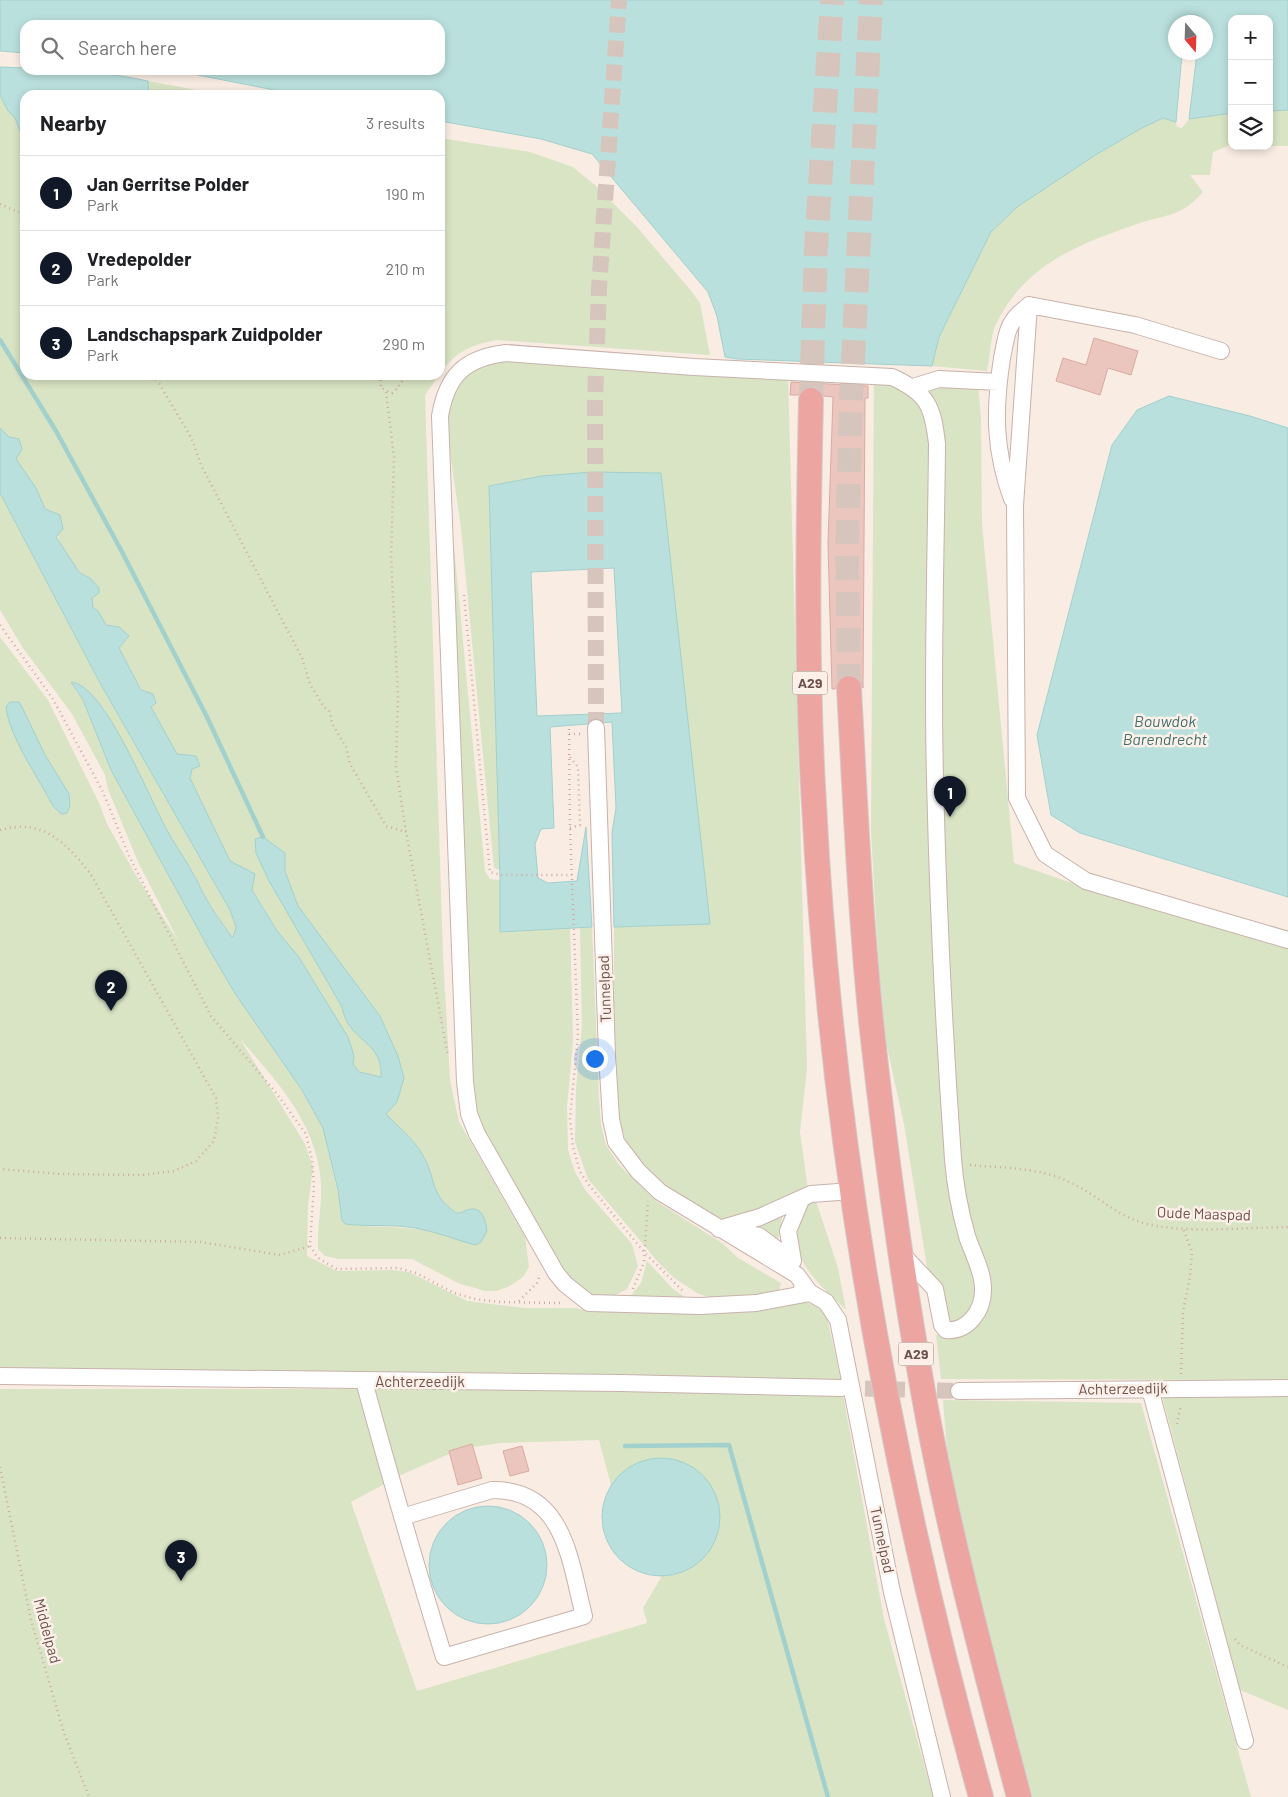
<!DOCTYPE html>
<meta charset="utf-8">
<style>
body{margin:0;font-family:Barlow,sans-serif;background:#f2f2f2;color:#202124}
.controls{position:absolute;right:15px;top:15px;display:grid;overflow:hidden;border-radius:10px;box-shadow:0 2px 8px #0003}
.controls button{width:45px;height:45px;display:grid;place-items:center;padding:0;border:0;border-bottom:1px solid #e0e0e0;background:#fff;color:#202124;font:25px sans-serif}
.compass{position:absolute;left:1168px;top:15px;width:45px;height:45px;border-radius:50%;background:#fff;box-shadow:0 2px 8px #0003;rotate:161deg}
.you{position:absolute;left:594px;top:1058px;width:18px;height:18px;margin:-12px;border:4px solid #fff;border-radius:50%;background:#1a73e8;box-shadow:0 0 0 8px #1a73e833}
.badge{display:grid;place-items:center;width:32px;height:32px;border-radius:50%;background:#111827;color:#fff;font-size:16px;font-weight:700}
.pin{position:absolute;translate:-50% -41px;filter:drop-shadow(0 1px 2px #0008)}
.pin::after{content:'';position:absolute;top:26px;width:18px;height:15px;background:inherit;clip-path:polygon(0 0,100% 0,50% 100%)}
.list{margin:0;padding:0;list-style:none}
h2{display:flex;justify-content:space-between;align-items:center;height:65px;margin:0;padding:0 20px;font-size:21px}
h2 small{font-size:16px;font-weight:400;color:#757577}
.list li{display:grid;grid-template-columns:32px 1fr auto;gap:15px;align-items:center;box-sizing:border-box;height:75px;padding:0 20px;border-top:1px solid #e0e0e0}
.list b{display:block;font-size:19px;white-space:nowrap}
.list p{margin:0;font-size:16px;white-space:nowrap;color:#757577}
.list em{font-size:16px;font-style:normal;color:#757577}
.icon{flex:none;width:28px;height:28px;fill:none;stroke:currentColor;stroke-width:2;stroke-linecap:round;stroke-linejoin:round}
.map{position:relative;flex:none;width:1288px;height:1797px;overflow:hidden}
.search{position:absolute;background:#fff;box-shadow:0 2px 8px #0003;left:20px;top:20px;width:425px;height:55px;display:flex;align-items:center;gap:12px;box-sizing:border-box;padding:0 18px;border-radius:15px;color:#757577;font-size:19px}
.panel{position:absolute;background:#fff;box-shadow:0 2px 8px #0003;left:20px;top:90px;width:425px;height:290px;border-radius:15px}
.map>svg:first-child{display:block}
.green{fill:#d8e4c4;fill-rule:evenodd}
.water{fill:#bae0dd;stroke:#a2d0cd;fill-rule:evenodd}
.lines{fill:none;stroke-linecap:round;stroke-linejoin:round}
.stream{stroke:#a2d0cd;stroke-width:4.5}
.building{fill:#ebc6be;stroke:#dbaaa0}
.minor-tunnel{stroke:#d6c5bd;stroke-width:16;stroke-dasharray:16 8;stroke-linecap:butt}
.highway-tunnel{stroke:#d6c5bd;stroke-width:24;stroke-dasharray:24 12;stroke-linecap:butt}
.minor-casing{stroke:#c8b2ab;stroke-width:18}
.highway-casing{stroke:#d4cbc9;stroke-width:26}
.path{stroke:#cfaaa2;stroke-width:2.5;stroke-dasharray:1 4;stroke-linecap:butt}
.minor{stroke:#fff;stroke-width:16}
.highway{stroke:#eca5a1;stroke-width:24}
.labels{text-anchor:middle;stroke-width:5;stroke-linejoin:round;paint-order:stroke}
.shield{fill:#fcf0e9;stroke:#99817b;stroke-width:1}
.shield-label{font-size:14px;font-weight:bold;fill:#6e514c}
.street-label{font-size:15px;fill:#6e514c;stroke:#fcf0e9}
.water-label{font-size:16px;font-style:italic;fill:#427270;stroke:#fcf0e9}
</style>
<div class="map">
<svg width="1288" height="1797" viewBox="0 0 1288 1797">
<rect width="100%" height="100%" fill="#f9ece3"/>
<!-- green -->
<path class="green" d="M0,79V95L8,111L15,117L25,144V375H439L425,395L443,955L450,1080L459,1122L525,1237L529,1267L523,1277L508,1287L496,1291H485L458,1283L412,1259H339L325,1256L318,1249C317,1227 322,1205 321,1184C318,1125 277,1081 240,1039L305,1144L313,1168L308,1206L307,1256L337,1271L391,1270L409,1272L467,1301L524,1308H575L588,1311L805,1302L817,1306L827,1317L841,1381L0,1369V637L48,700L99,803L107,824L137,877L179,942L138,862L108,789L105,775L72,714L23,648L0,610V493L100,683L230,910L236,927L235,935L232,937L204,896L196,877L167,832L137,770L104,709L75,690L83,700L111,770L210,951L236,995L302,1090L323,1128L345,1224C385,1229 426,1224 463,1241L487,1231C485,1222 483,1208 472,1209C466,1209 462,1214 456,1213C428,1193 436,1178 422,1154C415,1139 397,1126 385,1113L397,1102L398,1056L380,1016L298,906L285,871V853L269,881L342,1007C343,1012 345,1018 347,1022C359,1043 382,1044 381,1077L359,1072L353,1064L354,1056L313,981L298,956L277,931L252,889L255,874L230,861L190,778L192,769L184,755H177L119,648L127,639L119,627L106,625L98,611L93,608L91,579C66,566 56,536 49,510H45L36,488L16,459L9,437L0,428Z
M148,81L154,82L222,95H149Z
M1288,110V146H1264H1269V111Z
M1232,113V144L1213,152L1210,175H1190L1203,192C1182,216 1169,214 1140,223C1079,244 1024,264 995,326C990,339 990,358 987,371L932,366L939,337L991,232L1017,207L1097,154L1140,129L1163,118L1176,122L1177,127L1182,128L1189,119Z
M440,138L530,152L573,167L596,186L637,227L692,292L700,303L710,355L497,340C470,345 457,351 440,373Z
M488,357L788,376L807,1068L800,1132L808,1190L736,1223L713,1217L670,1189L647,1168L626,1142L614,1102V927L709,924L660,473L592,472L542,476L489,486L500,870L494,868L461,528L447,432L449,384Z
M874,379L978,384L981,419L982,524L1014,863L1066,881L1288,945V1380L941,1379L936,1335L946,1334L932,1298L904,1124L882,1025L871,832Z
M452,526L485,871L490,879L500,880V932L570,928L573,1041L567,1106L568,1150L575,1172L586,1191L632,1244L638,1266L627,1289L612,1297L588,1294L568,1279L474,1116Z
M592,927L599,1099L601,1125L606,1145L619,1165L656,1201L722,1243L738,1258L781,1283L779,1291L732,1299H714L697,1293L673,1277L659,1263L588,1179L575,1142L576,1088L582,1027L580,928Z
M816,1201L838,1268L846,1310C824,1288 793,1266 797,1230C797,1222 804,1213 807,1205Z
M783,1212L778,1240L753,1226Z
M647,1261L673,1289L689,1300L629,1298L641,1283Z
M0,1389H617L843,1395L884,1619L933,1797H0ZM599,1440L611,1485L614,1481L681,1573L662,1576L643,1608L647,1623L417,1691L351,1502L403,1474L449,1454V1451L472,1445L473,1447L501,1443Z
M1162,1396H1288V1710L1240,1690Z
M943,1400L1141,1403L1251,1797H1029L987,1643L948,1462Z"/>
<!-- water -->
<path class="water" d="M0,0H1288V110L1269,111V19H1232V113L1189,119L1197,53L1206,52V22H1200L1199,16L1193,14L1186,17L1185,22H1176V52L1182,53L1176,122L1163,118L1140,129L1097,154L1017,207L991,232L939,337L932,366L737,359L725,357L717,316L708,292L592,154L541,139L440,121V95H300L172,70H440V25H25V53L0,51Z
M0,67L25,68V70C67,70 107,72 148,81L149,95H25V144L15,118L8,111L0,95Z
M1169,396L1250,416L1288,428V897L1080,833L1051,815L1037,735L1112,445L1137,410Z
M0,428L9,437L19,439L22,449L16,459L36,488L45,509L60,515L63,529L56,537L79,572L91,579L99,588V593L92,598L93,608L98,611L106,625L119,627L129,636L119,648L141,690L153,694L156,703L151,707L177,754L196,756L200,766L192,769L190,778L230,861L255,874L252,890L277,931L298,956L348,1037L354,1056L353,1064L359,1072L381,1077C383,1046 359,1043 347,1022C345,1018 343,1012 342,1007L269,881L256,853L255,839L263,837L285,853V871L298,906L380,1016L398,1056L404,1078L397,1102L386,1114C397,1126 414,1139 422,1154C437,1178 428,1193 456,1213C462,1214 466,1209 472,1209C483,1208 486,1222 487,1231L481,1242L475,1245C454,1239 437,1232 415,1228C392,1224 368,1227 345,1224L342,1220L338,1190L323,1128L302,1090L236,995L210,951L111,770L83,700L71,682C105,684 151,803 168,832C176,847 186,860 194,875C198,881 200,888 204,895C212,910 222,923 232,937L234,935L236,927L230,910L100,683L0,493Z
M592,472L661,473L710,924L614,927L612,833L616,808L612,722L550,727L554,828L541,829L535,844L538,878L548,883L577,881L586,827L592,927L500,932V880L489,486L542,476ZM614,568L622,713L537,716L531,572Z
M10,702H19L23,709L44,753L69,794L70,806L67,813L61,814L53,806C39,779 9,736 6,707Z
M602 1517a59 59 0 1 1 118 0a59 59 0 1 1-118 0Z
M429 1565a59 59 0 1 1 118 0a59 59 0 1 1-118 0Z"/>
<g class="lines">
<!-- stream -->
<path class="stream" d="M0,340L56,431L121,550L207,717L263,837
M625,1446L729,1445L828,1797"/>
</g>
<!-- building -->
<path class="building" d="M1094,338L1138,351L1131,375L1108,368L1100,395L1056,381L1063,358L1086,365Z
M791,382L868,386V398H865L863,688L860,680L849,674L841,677L835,689H832L828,543L833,397L824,396L818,389L812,386L804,388L799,395H790Z
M472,1444L482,1478L458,1485L449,1451Z
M522,1446L529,1471L510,1476L503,1451Z"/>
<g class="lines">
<!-- minor-tunnel -->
<path class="minor-tunnel" d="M596,728L595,403L599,288L619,0
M841,1388L959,1391"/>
<!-- highway-tunnel -->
<path class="highway-tunnel" d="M811,400L816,247L832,0
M849,688L847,545L851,399L871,0"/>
<defs>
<path id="minor" d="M1221,351L1135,325L1029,305L1015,505L1017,798L1045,854L1086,881L1288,940
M913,387L939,379L998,382
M1012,499C994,450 994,410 1002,358C1005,345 1006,329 1015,318C1019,313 1025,309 1029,305
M596,728L607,1055L611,1119L616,1142L638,1171L660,1192L797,1275L810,1293
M719,1229L760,1217L811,1194L852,1191
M736,1232L759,1236L783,1254
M793,1261L788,1231L801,1200
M802,1288L826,1302L838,1320L892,1592L942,1797
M810,1293L756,1303L700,1306L589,1303L565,1284L556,1273L477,1134L469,1114L465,1082L440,416C447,375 465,358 506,353L694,367L892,377C928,393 933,407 937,444C936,556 932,668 935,779C938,906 944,1033 953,1159C955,1185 960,1211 967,1236C972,1252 983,1271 983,1288C984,1310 968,1332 946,1330L942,1325L935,1289L901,1253
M0,1376L620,1383L841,1388
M364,1381C389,1474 416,1565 444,1657L584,1616C570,1562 565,1489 492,1490L402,1517
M1150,1389L1245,1741
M959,1391L1288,1388"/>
<path id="highway" d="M811,400C808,535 806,670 814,804C831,1140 891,1474 981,1797
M849,688C855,799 860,911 871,1021C884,1139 899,1257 920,1374C944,1516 982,1657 1019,1797"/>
</defs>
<!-- minor casing -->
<use href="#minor" class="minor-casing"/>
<!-- highway casing -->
<use href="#highway" class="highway-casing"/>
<!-- path -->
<path class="path" d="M0,204L25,215
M154,375L192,439L201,465L302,658L310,684L324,707L329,711L333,725L346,747L350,764L386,826L406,832
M380,375L381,388L392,393L397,389L406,375
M386,392L394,457L391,558L398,696L396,766L406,832L448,1056
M464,595L490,872L501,875H572
M0,625L53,699L103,792L129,856L211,1016L277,1094L306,1134L312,1160L314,1186L310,1246L318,1258L337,1269L398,1268L416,1273L454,1293L475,1299L499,1302L562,1303
M569,729L570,828L578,1035L570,1119L573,1146L580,1172L589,1185L644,1252L682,1290
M569,734H580
M570,828L580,825L578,767L570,757
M0,830C43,818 65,842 90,873L216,1098L218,1118L214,1141L196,1161L174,1171L142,1175L60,1174L0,1169
M970,1165C1002,1168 1037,1167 1067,1181C1093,1192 1113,1213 1140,1222C1180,1235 1245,1227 1288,1227
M0,1238L201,1242L280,1255L310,1246
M633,1289L644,1262L648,1201
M519,1301L537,1283L540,1275
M1181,1374L1183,1312L1190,1276L1192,1252L1183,1228
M1177,1424L1181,1405
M0,1467L31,1620L64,1733L89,1797
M1235,1639L1240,1645L1288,1667"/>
<!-- minor -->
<use href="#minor" class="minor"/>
<!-- highway -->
<use href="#highway" class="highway"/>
</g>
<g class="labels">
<!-- shield labels -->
<g class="shield">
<rect x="792.5" y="671.5" width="35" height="23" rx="4"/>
<rect x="898.5" y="1342.5" width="35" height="23" rx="4"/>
</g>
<g class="shield-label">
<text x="810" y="688">A29</text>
<text x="916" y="1359">A29</text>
</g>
<!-- street labels -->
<g class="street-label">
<text transform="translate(605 989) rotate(-92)" y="5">Tunnelpad</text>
<text transform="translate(1204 1214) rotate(2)" y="5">Oude Maaspad</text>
<text x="420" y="1387">Achterzeedijk</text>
<text transform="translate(1123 1389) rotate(-1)" y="5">Achterzeedijk</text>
<text transform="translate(882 1540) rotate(78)" y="5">Tunnelpad</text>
<text transform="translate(47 1631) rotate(75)" y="5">Middelpad</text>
</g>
<!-- water labels -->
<g class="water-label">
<text x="1165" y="727">Bouwdok<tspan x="1165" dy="18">Barendrecht</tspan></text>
</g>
</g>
</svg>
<div class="controls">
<button>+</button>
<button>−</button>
<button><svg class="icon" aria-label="layers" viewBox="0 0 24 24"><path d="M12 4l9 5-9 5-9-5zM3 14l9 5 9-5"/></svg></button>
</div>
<svg class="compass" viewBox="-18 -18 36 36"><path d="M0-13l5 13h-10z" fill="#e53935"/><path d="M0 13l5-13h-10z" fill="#757577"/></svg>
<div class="you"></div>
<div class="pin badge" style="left:950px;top:817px">1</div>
<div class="pin badge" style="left:111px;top:1011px">2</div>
<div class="pin badge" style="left:181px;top:1581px">3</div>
<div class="search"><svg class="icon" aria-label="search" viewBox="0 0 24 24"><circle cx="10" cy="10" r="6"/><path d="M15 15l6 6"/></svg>Search here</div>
<section class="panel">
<h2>Nearby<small>3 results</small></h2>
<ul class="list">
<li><span class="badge">1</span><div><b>Jan Gerritse Polder</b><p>Park</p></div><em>190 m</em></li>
<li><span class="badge">2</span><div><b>Vredepolder</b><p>Park</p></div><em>210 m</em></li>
<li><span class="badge">3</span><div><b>Landschapspark Zuidpolder</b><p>Park</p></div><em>290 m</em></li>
</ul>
</section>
</div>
